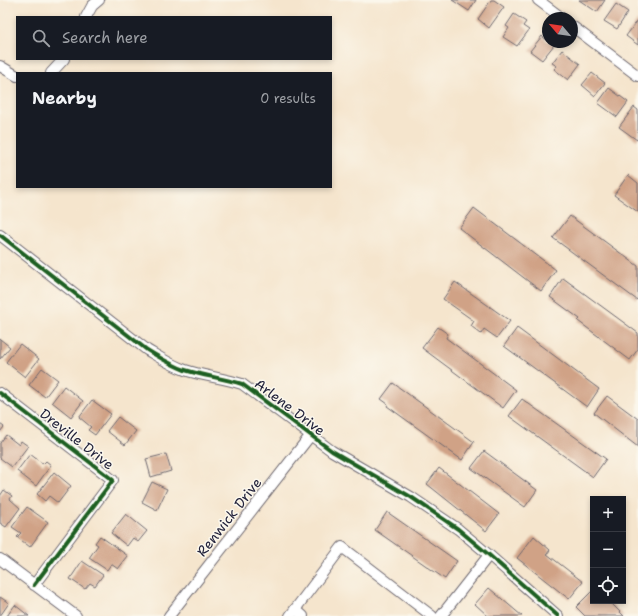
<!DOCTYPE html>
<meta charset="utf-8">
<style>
body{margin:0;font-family:"Shantell Sans",sans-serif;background:#242831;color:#f1f3f6}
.controls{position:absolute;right:12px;bottom:12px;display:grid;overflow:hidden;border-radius:0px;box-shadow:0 2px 6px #0003}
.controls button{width:36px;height:36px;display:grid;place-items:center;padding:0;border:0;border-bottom:1px solid #363941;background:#171b24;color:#f1f3f6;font:20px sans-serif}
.compass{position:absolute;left:542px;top:12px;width:36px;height:36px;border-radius:50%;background:#171b24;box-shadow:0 2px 6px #0003;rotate:299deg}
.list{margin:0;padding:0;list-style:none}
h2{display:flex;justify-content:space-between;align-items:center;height:52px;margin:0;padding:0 16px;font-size:17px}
h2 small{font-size:13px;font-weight:400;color:#9ea1a6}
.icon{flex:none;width:22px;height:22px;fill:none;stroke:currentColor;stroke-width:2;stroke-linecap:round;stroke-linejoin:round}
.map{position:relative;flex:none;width:638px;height:616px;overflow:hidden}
.search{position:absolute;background:#171b24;box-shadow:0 2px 6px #0003;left:16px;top:16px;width:316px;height:44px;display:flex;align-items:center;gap:10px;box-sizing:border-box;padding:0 14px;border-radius:0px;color:#9ea1a6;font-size:15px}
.panel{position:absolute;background:#171b24;box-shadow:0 2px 6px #0003;left:16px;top:72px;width:316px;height:116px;border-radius:0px}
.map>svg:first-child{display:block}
.building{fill:#d0a286}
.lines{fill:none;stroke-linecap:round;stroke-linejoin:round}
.street-casing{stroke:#6c666e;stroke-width:12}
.street{stroke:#fff;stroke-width:10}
.cycleway-casing{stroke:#fbf7ec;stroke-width:6}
.cycleway{stroke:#1b5e20;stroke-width:4}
.labels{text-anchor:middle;stroke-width:3;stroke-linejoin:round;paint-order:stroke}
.street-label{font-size:14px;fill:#22223b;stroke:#fbf7ec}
</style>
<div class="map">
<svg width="638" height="616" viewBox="0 0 638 616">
<rect width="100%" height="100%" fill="#fbf7ec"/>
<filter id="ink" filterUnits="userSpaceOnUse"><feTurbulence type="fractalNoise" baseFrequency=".025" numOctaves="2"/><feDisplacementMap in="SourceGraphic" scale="8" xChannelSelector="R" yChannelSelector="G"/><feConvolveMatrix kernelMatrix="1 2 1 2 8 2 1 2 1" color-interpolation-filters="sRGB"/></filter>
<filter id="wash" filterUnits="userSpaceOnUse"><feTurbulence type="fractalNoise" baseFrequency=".012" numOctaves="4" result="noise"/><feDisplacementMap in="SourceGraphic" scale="16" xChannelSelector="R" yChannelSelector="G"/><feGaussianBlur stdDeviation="0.9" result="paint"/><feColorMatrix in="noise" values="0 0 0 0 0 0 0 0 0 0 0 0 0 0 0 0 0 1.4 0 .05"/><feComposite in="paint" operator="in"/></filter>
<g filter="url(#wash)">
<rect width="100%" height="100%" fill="#f5e5cd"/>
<g id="blocks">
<!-- building -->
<path class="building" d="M452,0H476L469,11Z
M491,0H494L504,7L489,28L478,19Z
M579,0H605L597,12Z
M616,4L628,12L617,29L604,21Z
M514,14L526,22L523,26L529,30L517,46L503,37L509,28L506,26Z
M638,20V45L626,36Z
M542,36L548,42L554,45L542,60L530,51Z
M562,50L580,64L568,80L554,69L557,66L552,63Z
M592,73L605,83L595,96L582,85Z
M609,88L628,102L617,117L598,103Z
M634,107L638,110V138L637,140L619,127Z
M628,175L638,183V212L614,195Z
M474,208L556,270L541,291L459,228Z
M570,216L638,266V298L637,300L553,238Z
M563,278L638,333V349L630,360L578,321L580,319L550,297Z
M455,282L510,321L497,338L484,329L481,334L471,326L474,321L443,299Z
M438,327L448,334L446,338L516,390L503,408L422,348Z
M517,328L599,389L587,407L504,346Z
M0,339L10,347L0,359Z
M20,344L39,359L25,377L6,362Z
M42,368L58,380L45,397L29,385Z
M393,383L474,442L462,460L387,406L388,404L381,399Z
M64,386L83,401L71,417L52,402Z
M607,396L638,419V447L594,413Z
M522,399L606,459L593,477L509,416Z
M92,400L111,414L95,435L88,430L91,427L79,417Z
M118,417L136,431L125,445L107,431Z
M0,424L4,427L0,432Z
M6,435L19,445L21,441L28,446L12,467L0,458V443Z
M484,451L537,490L525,507L471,468Z
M30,454L43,464L46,461L51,465L36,486L17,471Z
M166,454L171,471L151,477L146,459Z
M439,468L499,514L486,531L427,484Z
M54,472L71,486L58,503L49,496L45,501L37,494Z
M152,482L167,489L157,510L142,502Z
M4,490L12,496L10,499L20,508L6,527L0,523V496Z
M27,507L48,522L30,547L17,537L21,533L12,527Z
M387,512L457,561L445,579L375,530Z
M126,514L147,531L138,542L133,538L127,546L111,533Z
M100,536L128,556L118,569L111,564L107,570L89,558L98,545L95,543Z
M534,536L550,550L547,554L583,582L569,599L517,558Z
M82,561L103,575L95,586L90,583L85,589L70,579Z
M489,588L522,616H488L475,604Z
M593,590V601H609L624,616H585L576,607Z
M0,597L9,603L0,616Z
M15,605L29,616H7Z"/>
</g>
</g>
<g filter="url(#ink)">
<use href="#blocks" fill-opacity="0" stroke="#6c666e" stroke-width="1"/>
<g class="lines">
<defs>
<path id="street" d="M538,0L562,18
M86,17L92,6L99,0
M572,26L638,76
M0,66L17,76
M51,73L64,59
M0,235L147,350C159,357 171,365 185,370C203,376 223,378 242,384L332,451L411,497L458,529L489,555L558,616
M0,393L113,480L34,585
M0,559L76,616
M295,609L303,616
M169,616L310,436
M290,616L342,547L432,616
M441,616L489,555"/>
</defs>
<!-- street casing -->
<use href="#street" class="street-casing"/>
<!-- street -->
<use href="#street" class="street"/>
<defs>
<path id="cycleway" d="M0,235L147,350C159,357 171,365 185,370C203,376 223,378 242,384L332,451L411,497L458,529L489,555L558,616
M0,393L113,480L34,585"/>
</defs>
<!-- cycleway casing -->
<use href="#cycleway" class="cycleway-casing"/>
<!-- cycleway -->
<use href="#cycleway" class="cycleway"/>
</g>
</g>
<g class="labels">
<!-- street labels -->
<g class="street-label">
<text transform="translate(290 407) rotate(37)" y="5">Arlene Drive</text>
<text transform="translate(77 439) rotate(38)" y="5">Dreville Drive</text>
<text transform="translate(229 517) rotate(-52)" y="5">Renwick Drive</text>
</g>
</g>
</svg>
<div class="controls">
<button>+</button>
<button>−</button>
<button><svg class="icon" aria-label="locate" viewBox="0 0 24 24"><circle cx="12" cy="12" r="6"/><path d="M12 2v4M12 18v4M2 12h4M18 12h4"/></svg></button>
</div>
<svg class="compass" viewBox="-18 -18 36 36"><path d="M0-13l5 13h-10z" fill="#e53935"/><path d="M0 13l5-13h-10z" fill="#9ea1a6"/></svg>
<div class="search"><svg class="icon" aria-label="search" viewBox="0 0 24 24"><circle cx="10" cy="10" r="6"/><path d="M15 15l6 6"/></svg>Search here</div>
<section class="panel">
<h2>Nearby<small>0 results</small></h2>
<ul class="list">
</ul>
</section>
</div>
